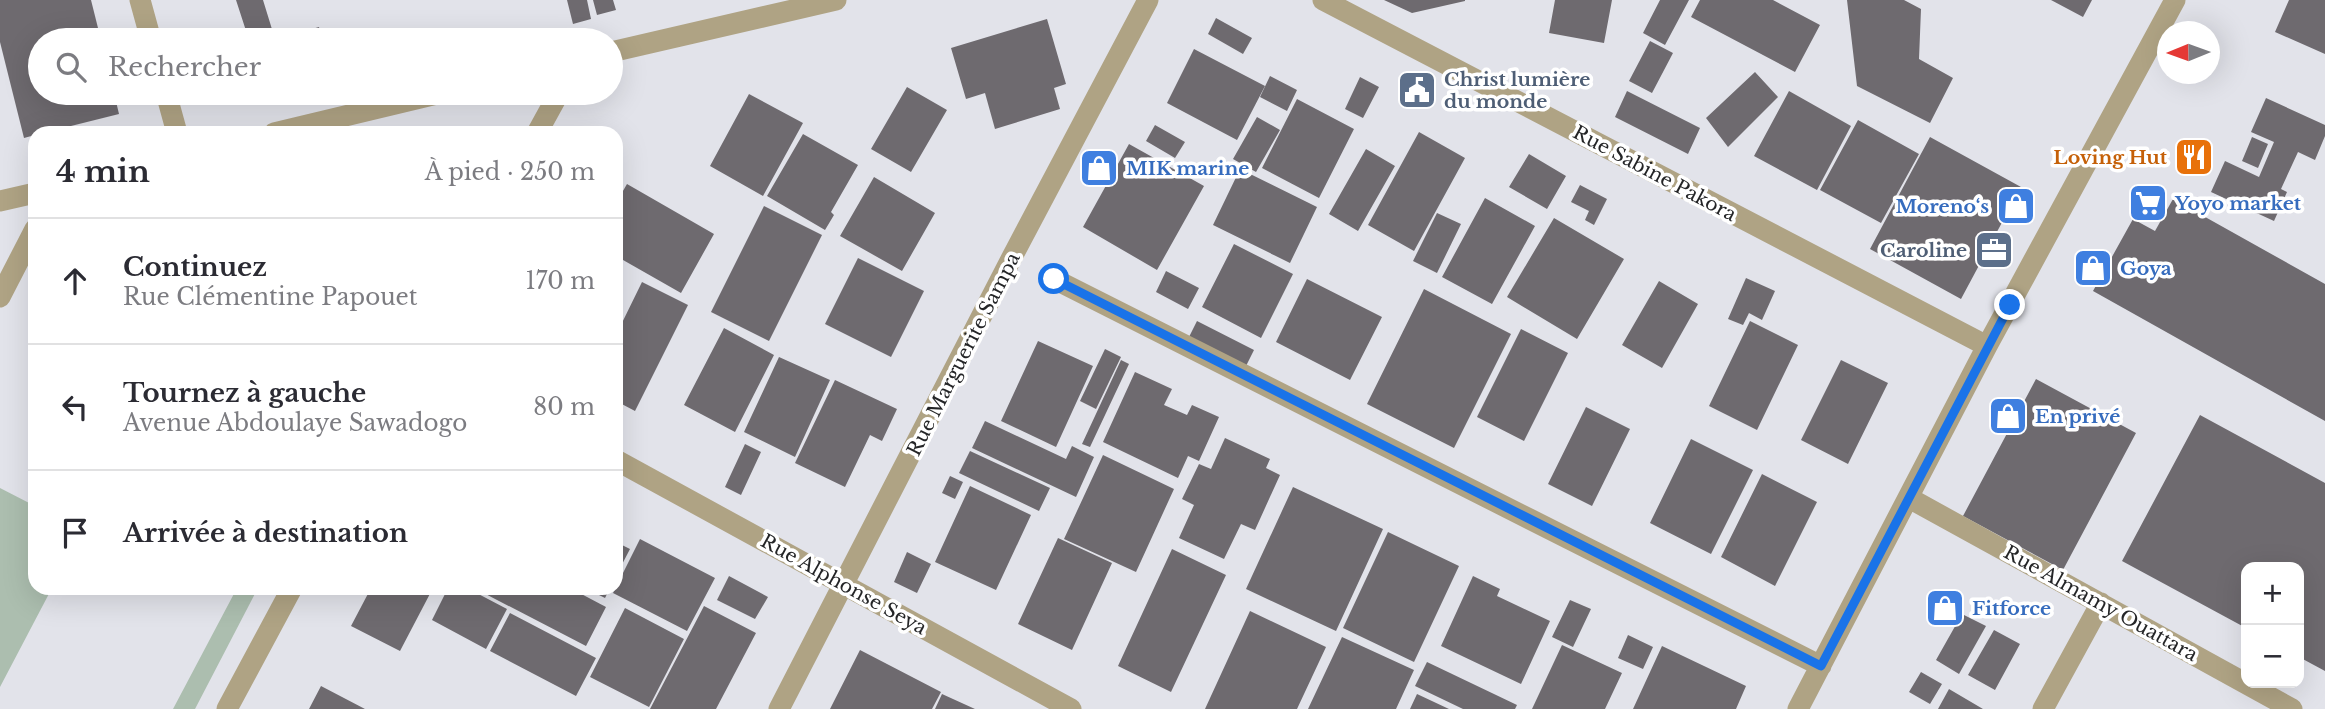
<!DOCTYPE html>
<html lang="fr">
<meta charset="utf-8">
<style>
body{margin:0;font-family:"Libre Baskerville",serif;background:#f7f7f7;color:#2b2b33}
.controls{position:absolute;right:21px;bottom:21px;display:grid;overflow:hidden;border-radius:14px;box-shadow:0 7px 28px #0002}
.controls button{width:63px;height:63px;display:grid;place-items:center;padding:0;border:0;border-bottom:2px solid #e1e1e2;background:#fff;color:#2b2b33;font:35px sans-serif}
.compass{position:absolute;left:2157px;top:21px;width:63px;height:63px;border-radius:50%;background:#fff;box-shadow:0 7px 28px #0002;rotate:269deg}
.stop{position:absolute;width:21px;height:21px;margin:-16px;border:5px solid #1a73e8;border-radius:50%;background:#fff}
.stop.end{background:#1a73e8;border-color:#fff;box-shadow:0 2px 7px #0008}
.list{margin:0;padding:0;list-style:none}
h2{display:flex;justify-content:space-between;align-items:center;height:91px;margin:0;padding:0 28px;font-size:30px}
h2 small{font-size:23px;font-weight:400;color:#7c7c81}
.list li{display:grid;grid-template-columns:46px 1fr auto;gap:21px;align-items:center;box-sizing:border-box;height:126px;padding:0 28px;border-top:2px solid #e1e1e2}
.list b{display:block;font-size:26px;white-space:nowrap}
.list p{margin:0;font-size:23px;white-space:nowrap;color:#7c7c81}
.list em{font-size:23px;font-style:normal;color:#7c7c81}
.icon{flex:none;width:38px;height:38px;fill:none;stroke:currentColor;stroke-width:2;stroke-linecap:round;stroke-linejoin:round}
.map{position:relative;flex:none;width:2325px;height:709px;overflow:hidden}
.search{position:absolute;background:#fff;box-shadow:0 7px 28px #0002;left:28px;top:28px;width:595px;height:77px;display:flex;align-items:center;gap:18px;box-sizing:border-box;padding:0 24px;border-radius:38px;color:#7c7c81;font-size:26px}
.panel{position:absolute;background:#fff;box-shadow:0 7px 28px #0002;left:28px;top:126px;width:595px;height:469px;border-radius:21px}
.map>svg:first-child{display:block}
.green{fill:#acbeaf}
.building{fill:#6e6a6f}
.lines{fill:none;stroke-linecap:round;stroke-linejoin:round}
.minor{stroke:#afa384;stroke-width:21}
.route{stroke:#1a73e8;stroke-width:9}
.labels{text-anchor:middle;stroke-width:7;stroke-linejoin:round;paint-order:stroke}
.service-label{font-size:19px;font-weight:bold;fill:#4e5e75;stroke:#fff;text-anchor:start}
.food-label{font-size:19px;font-weight:bold;fill:#c56008;stroke:#fff;text-anchor:end}
.shop-label{font-size:19px;font-weight:bold;fill:#366cbe;stroke:#fff;text-anchor:start}
.street-label{font-size:19px;fill:#242527;stroke:#fff}
</style>
<div class="map">
<svg width="2325" height="709" viewBox="0 0 2325 709">
<rect width="100%" height="100%" fill="#e2e3ea"/>
<!-- green -->
<path class="green" d="M0,488L35,506V588H52L0,687Z
M237,588H258L195,709H173Z"/>
<!-- building -->
<path class="building" d="M0,0H91L101,40H40V93H114L119,114L43,133H35V135L24,138L0,42Z
M236,0H263L275,39L249,40Z
M567,0H587L591,19L573,24Z
M593,0H613L616,10L597,15Z
M1384,0H1465V1L1412,13Z
M1555,0H1612L1604,43L1549,33Z
M1660,0H1689L1665,45L1643,33Z
M1700,0H1773L1820,25L1795,72L1691,17Z
M1847,0H1904L1921,9L1919,59L1953,78L1930,123L1857,86Z
M2051,0H2092L2083,17Z
M2289,0H2325V54L2275,32Z
M1216,18L1252,38L1243,54L1208,34Z
M1047,19L1066,84L1054,88L1060,109L995,129L985,93L966,99L951,48Z
M319,27L322,40H300L298,33Z
M1650,41L1673,53L1652,93L1629,81Z
M1194,49L1265,86L1237,140L1167,103Z
M1755,72L1778,97L1728,147L1706,118Z
M1270,76L1297,90L1287,111L1260,97Z
M1360,77L1379,87L1363,118L1345,109Z
M907,87L947,110L911,172L871,149Z
M1627,91L1700,128L1688,154L1615,117Z
M1789,91L1851,126L1817,190L1754,156Z
M262,93H289L290,96L265,103Z
M749,94L803,123L763,196L710,166Z
M2266,98L2325,125V136L2315,160L2298,152L2281,189L2287,192L2274,221L2211,192L2225,161L2259,177L2274,142L2251,132Z
M1297,99L1354,129L1319,198L1262,168Z
M1257,117L1280,130L1256,172L1233,159Z
M1858,120L1919,154L1881,223L1820,190Z
M1155,125L1185,142L1175,158L1146,141Z
M1419,132L1465,158L1414,251L1368,225Z
M803,134L858,165L831,212L834,215L825,230L767,196Z
M1930,137L2021,187L1961,299L1870,249Z
M2252,137L2268,144L2258,168L2242,161Z
M1129,144L1204,186L1157,270L1083,227Z
M1366,149L1395,166L1358,231L1329,214Z
M1529,154L1566,176L1547,209L1509,187Z
M1240,169L1317,207L1290,263L1213,225Z
M874,177L935,213L902,271L840,236Z
M627,184L714,234L681,293L616,256V203Z
M1580,185L1607,199L1594,225L1585,220L1589,211L1571,202Z
M1485,198L1535,226L1492,304L1442,277Z
M2173,199L2325,284V421L2093,291L2133,219L2155,231Z
M764,206L822,235L769,341L711,312Z
M1437,213L1461,224L1437,273L1413,261Z
M1554,218L1624,259L1577,339L1507,297Z
M1234,244L1293,274L1261,338L1202,307Z
M858,258L924,291L891,357L825,324Z
M1166,271L1199,288L1188,309L1156,292Z
M1746,278L1775,291L1762,320L1749,313L1743,325L1728,319Z
M1307,279L1382,317L1350,380L1276,342Z
M1659,281L1698,304L1662,368L1622,345Z
M642,282L688,305L635,411L616,401V331H618Z
M1424,289L1511,334L1454,448L1367,404Z
M1197,321L1254,350L1243,372L1186,343Z
M1750,321L1798,345L1757,430L1709,406Z
M724,328L774,355L735,432L684,405Z
M1521,329L1568,353L1524,441L1477,417Z
M1038,341L1093,366L1056,447L1001,421Z
M1105,349L1121,357L1096,409L1080,401Z
M779,357L830,380L795,457L744,432Z
M1121,360L1129,364L1090,447L1082,444Z
M1841,360L1888,383L1848,464L1801,440Z
M1135,372L1172,389L1164,405L1187,415L1192,405L1219,417L1199,461L1188,456L1178,478L1103,442Z
M2036,379L2136,433L2063,570L1963,516Z
M835,380L897,409L882,441L870,435L845,487L795,463Z
M1586,407L1630,429L1592,506L1548,484Z
M2200,415L2325,483V671L2299,657V567H2246V628L2122,561Z
M985,421L1066,459L1072,446L1094,457L1076,497L972,448Z
M1225,438L1270,459L1266,468L1280,475L1255,530L1241,524L1224,559L1179,538L1194,505L1182,499L1199,464L1211,469Z
M1691,439L1753,470L1711,554L1650,523Z
M745,444L761,452L741,495L725,487Z
M970,451L1050,488L1039,511L959,473Z
M1103,455L1174,489L1136,572L1064,539Z
M1762,474L1817,502L1775,586L1721,557Z
M950,476L963,482L955,499L942,493Z
M970,486L1031,515L996,590L935,562Z
M1293,487L1383,529L1336,631L1246,589Z
M1388,532L1459,566L1414,662L1343,628Z
M1058,538L1112,563L1072,650L1018,624Z
M640,539L715,578L687,631L613,593Z
M616,542L630,549L616,576Z
M1172,549L1226,575L1171,692L1118,666Z
M907,552L931,564L917,593L894,582Z
M729,576L768,597L755,619L717,600Z
M1473,576L1500,589L1497,596L1550,621L1521,684L1441,646Z
M371,588H433L400,651L351,626Z
M448,588H467L507,609L486,649L432,620Z
M474,588H570L606,607L586,646Z
M585,588H610L605,598Z
M1570,600L1591,609L1573,647L1552,637Z
M704,606L756,633L716,709H650Z
M625,608L684,639L649,707L590,677Z
M1250,611L1326,647L1297,709H1205Z
M510,613L596,658L576,696L490,651Z
M1962,614L1986,626L1959,674L1936,660Z
M1994,630L2020,644L1995,690L1968,675Z
M1628,635L1653,647L1643,669L1618,658Z
M1342,637L1414,670L1396,709H1308Z
M1562,645L1622,673L1605,709H1532Z
M1662,646L1746,686L1736,709H1633Z
M860,650L941,692L932,709H830Z
M1427,662L1517,705L1515,709H1463L1415,686Z
M1921,672L1942,684L1930,704L1909,692Z
M321,686L365,709H309Z
M1949,689L1983,709H1938Z
M942,694L975,709H935Z
M1417,694L1449,709H1410Z"/>
<g class="lines">
<!-- minor -->
<path class="minor" d="M140,0L151,40
M1323,0L1987,346
M611,52L836,0
M166,93L177,133
M274,133L441,93
M537,133L559,93
M0,201L35,193
M1054,279L1821,666
M0,297L35,229
M616,460L1071,709
M1909,498L2292,709
M227,709L292,588
M779,709L1011,259L1148,0
M1798,709L1987,346L2175,0
M2043,709L2101,603"/>
</g>
<g class="lines">
<!-- route -->
<path class="route" d="M1054,279L1821,666L2010,305"/>
</g>
<!-- icons -->
<defs>
<symbol id="civic-square" viewBox="-11 -11 22 22"><rect x="-9" y="-9" width="18" height="18" rx="4" fill="#5c6f8a" stroke="#fff"/><path d="M-.6-6.5H3V-4.5H.6V-3L4-1V1h2V6H-6V1h2V-1L-.6-3ZM-1.2 2.5V6h2.4V2.5Z" fill="#fff"/></symbol>
<symbol id="restaurant-square" viewBox="-11 -11 22 22"><rect x="-9" y="-9" width="18" height="18" rx="4" fill="#e8710a" stroke="#fff"/><path d="M-5-6h1v4h1v-4h1v4h1v-4h1v5L-1.5 .5V6h-2V.5L-5-1ZM5-6V6H3V1.5H1.5Q1.5-4 5-6Z" fill="#fff"/></symbol>
<symbol id="shop-square" viewBox="-11 -11 22 22"><rect x="-9" y="-9" width="18" height="18" rx="4" fill="#3f7fe0" stroke="#fff"/><path d="M-5-2.5h2.3a2.7 3.5 0 0 1 5.4 0H5L5.5 6h-11ZM-1.5-2.5h3a1.5 2.3 0 0 0-3 0Z" fill="#fff"/></symbol>
<symbol id="supermarket-square" viewBox="-11 -11 22 22"><rect x="-9" y="-9" width="18" height="18" rx="4" fill="#3f7fe0" stroke="#fff"/><path d="M-6-5.5h2.5l.6 2H6L4.5 2H-2.5L-4.4-4H-6ZM-1.5 3.2a1.3 1.3 0 1 0 .1 0ZM3 3.2a1.3 1.3 0 1 0 .1 0Z" fill="#fff"/></symbol>
<symbol id="office-square" viewBox="-11 -11 22 22"><rect x="-9" y="-9" width="18" height="18" rx="4" fill="#5c6f8a" stroke="#fff"/><path d="M-6-3h4V-5.5h4V-3h4V5H-6ZM-1-4.5V-3h2v-1.5ZM-6 0V1H6V0Z" fill="#fff"/></symbol>
</defs>
<g fill-rule="evenodd">
<use href="#civic-square" x="1395" y="68" width="44" height="44"/>
<use href="#restaurant-square" x="2172" y="135" width="44" height="44"/>
<use href="#shop-square" x="1077" y="146" width="44" height="44"/>
<use href="#supermarket-square" x="2126" y="181" width="44" height="44"/>
<use href="#shop-square" x="1994" y="184" width="44" height="44"/>
<use href="#office-square" x="1972" y="228" width="44" height="44"/>
<use href="#shop-square" x="2071" y="246" width="44" height="44"/>
<use href="#shop-square" x="1986" y="394" width="44" height="44"/>
<use href="#shop-square" x="1923" y="586" width="44" height="44"/>
</g>
<g class="labels">
<!-- service labels -->
<g class="service-label">
<text x="1444" y="86">Christ lumière<tspan x="1444" dy="22">du monde</tspan></text>
<text x="1967" y="257" text-anchor="end">Caroline</text>
</g>
<!-- food labels -->
<g class="food-label">
<text x="2167" y="164">Loving Hut</text>
</g>
<!-- shop labels -->
<g class="shop-label">
<text x="1126" y="175">MIK marine</text>
<text x="2175" y="210">Yoyo market</text>
<text x="1989" y="213" text-anchor="end">Moreno‘s</text>
<text x="2120" y="275">Goya</text>
<text x="2035" y="423">En privé</text>
<text x="1972" y="615">Fitforce</text>
</g>
<!-- street labels -->
<g class="street-label">
<text transform="translate(1655 173) rotate(28)" y="7">Rue Sabine Pakora</text>
<text transform="translate(963 354) rotate(-63)" y="7">Rue Marguerite Sampa</text>
<text transform="translate(844 584) rotate(29)" y="7">Rue Alphonse Seya</text>
<text transform="translate(2101 603) rotate(29)" y="7">Rue Almamy Ouattara</text>
</g>
</g>
</svg>
<div class="controls">
<button>+</button>
<button>−</button>
</div>
<svg class="compass" viewBox="-18 -18 36 36"><path d="M0-13l5 13h-10z" fill="#e53935"/><path d="M0 13l5-13h-10z" fill="#7c7c81"/></svg>
<div class="stop" style="left:1054px;top:279px"></div>
<div class="stop end" style="left:2010px;top:305px"></div>
<div class="search"><svg class="icon" aria-label="search" viewBox="0 0 24 24"><circle cx="10" cy="10" r="6"/><path d="M15 15l6 6"/></svg>Rechercher</div>
<section class="panel">
<h2>4 min<small>À pied · 250 m</small></h2>
<ul class="list">
<li><svg class="icon" aria-label="ahead" viewBox="0 0 24 24"><path d="M12 20V5M6 11l6-6 6 6"/></svg><div><b>Continuez</b><p>Rue Clémentine Papouet</p></div><em>170 m</em></li>
<li><svg class="icon" aria-label="left" viewBox="0 0 24 24"><path d="M17 20v-9H6M10 6l-5 5 5 5"/></svg><div><b>Tournez à gauche</b><p>Avenue Abdoulaye Sawadogo</p></div><em>80 m</em></li>
<li><svg class="icon" aria-label="arrive" viewBox="0 0 24 24"><path d="M6 21V4h12l-3 4 3 4H6"/></svg><div><b>Arrivée à destination</b></div></li>
</ul>
</section>
</div>
